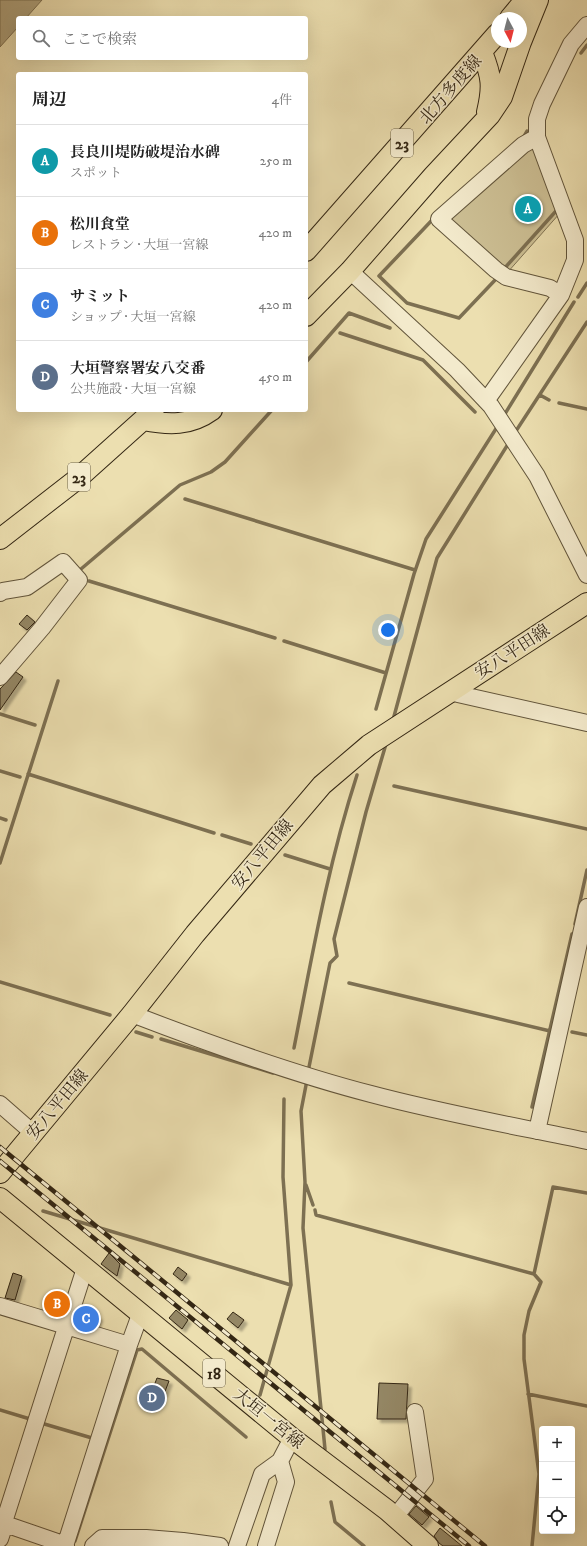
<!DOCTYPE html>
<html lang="ja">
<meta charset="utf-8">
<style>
body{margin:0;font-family:"IM FELL DW Pica","Noto Serif JP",serif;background:#f2f2f2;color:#222}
.controls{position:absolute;right:12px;bottom:12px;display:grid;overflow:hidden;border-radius:4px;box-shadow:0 4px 16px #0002}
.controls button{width:36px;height:36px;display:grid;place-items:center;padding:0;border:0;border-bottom:1px solid #e0e0e0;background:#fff;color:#222;font:20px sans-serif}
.compass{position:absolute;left:491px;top:12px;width:36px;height:36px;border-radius:50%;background:#fff;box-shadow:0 4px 16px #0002;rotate:173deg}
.you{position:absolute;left:388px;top:630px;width:14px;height:14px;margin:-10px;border:3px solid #fff;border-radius:50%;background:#1a73e8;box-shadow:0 0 0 6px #1a73e833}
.badge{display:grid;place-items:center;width:26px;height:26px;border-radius:50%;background:#ea580c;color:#fff;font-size:13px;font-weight:700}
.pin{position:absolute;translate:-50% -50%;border:2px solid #fff;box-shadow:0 1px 4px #0006}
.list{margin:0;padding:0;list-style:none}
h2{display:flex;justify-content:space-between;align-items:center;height:52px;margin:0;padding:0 16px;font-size:17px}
h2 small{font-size:13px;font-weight:400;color:#767676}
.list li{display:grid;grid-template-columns:26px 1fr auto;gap:12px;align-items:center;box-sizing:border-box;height:72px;padding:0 16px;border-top:1px solid #e0e0e0}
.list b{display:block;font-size:15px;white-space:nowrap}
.list p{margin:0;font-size:13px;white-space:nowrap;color:#767676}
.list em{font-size:13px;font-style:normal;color:#767676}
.icon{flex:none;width:22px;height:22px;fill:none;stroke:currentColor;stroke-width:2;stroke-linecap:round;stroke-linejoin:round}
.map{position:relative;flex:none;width:587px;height:1546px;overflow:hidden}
.search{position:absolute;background:#fff;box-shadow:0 4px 16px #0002;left:16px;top:16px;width:292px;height:44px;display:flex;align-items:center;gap:10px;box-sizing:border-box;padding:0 14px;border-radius:4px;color:#767676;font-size:15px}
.panel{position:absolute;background:#fff;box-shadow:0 4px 16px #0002;left:16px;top:72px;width:292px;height:340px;border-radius:4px}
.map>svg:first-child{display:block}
.green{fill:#cdc095;stroke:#807454}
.water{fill:#ada07b;stroke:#7d7052}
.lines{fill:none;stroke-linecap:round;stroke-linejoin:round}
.stream{stroke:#7d7052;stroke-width:3.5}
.building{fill:#948765;stroke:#342714;filter:url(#shadow)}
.minor-casing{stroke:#62553b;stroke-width:18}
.major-casing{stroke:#342714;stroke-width:22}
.minor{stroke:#f3eacc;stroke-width:16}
.major{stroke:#ecdfb0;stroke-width:20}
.rail-casing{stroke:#342714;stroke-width:4.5}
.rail{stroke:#f3eacc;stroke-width:3;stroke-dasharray:9;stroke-linecap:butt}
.labels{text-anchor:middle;stroke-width:3;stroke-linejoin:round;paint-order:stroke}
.shield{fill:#f3eacc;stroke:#6d624b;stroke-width:1}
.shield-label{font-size:16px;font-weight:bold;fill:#342714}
.street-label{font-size:17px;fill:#342714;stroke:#f3eacc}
</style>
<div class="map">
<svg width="587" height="1546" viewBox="0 0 587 1546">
<defs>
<filter id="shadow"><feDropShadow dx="3.5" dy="3.5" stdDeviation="1" flood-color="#0004"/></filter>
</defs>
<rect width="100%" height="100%" fill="#ecdfb0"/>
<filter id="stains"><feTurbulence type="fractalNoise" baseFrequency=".005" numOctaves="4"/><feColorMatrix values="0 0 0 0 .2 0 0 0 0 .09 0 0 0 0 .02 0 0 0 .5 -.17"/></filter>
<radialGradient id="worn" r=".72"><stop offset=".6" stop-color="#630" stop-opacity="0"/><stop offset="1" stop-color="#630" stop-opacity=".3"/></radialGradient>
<!-- green -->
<path class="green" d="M532,142L560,213L507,273L445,219Z"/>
<!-- water -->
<path class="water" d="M0,0H42L26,18H18V27L0,47Z"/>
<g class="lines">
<!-- stream -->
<path class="stream" d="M581,53L587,45
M523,138L527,131
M434,218L379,276L407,303L459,318L497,278
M503,270L556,211
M578,297L587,283
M340,333L423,360L475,412
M306,362L349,313L390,328
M540,395L549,400
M559,403L587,409
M503,417L574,302
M514,434L587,322
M185,499L415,570
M81,569L180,485L211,472L225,462L272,410
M89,581L275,638
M284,641L386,673
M376,709L414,574L426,539L499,424
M0,714L35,725
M393,720L437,558L510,441
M0,771L20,777
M28,774L214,833
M394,786L587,829
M0,818L6,820
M222,835L251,844
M285,855L330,869
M0,863L58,681
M575,924L587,870
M0,982L110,1015
M349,983L550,1031
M136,1032L152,1037
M572,1032L587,1035
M161,1039L273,1073
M294,1048C312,956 328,864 357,775
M308,1072L330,963L337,956L334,939L366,812L386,744
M307,1080L301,1111L305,1182L303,1228L325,1449
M532,1107L572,934
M306,1185L313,1205
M315,1210L316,1215L534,1274L541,1282L529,1311L524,1335V1359L539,1474L532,1546
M43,1211L291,1285
M534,1274L553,1187L587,1193
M528,1394L587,1406
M260,1395L291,1285L283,1177L284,1099
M0,1410L30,1419
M41,1423L92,1438
M331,1502L335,1522L364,1546
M75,1541L137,1350L142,1349L246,1437"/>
</g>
<!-- building -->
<path class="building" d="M27,615L35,622L27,630L19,624Z
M16,672L23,677L0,710V689Z
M109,1253L120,1264L117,1276L101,1264Z
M178,1267L187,1274L182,1281L173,1274Z
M13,1273L22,1276L15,1300L5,1298Z
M52,1295L65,1299L61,1313L47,1308Z
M176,1310L188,1320L182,1329L169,1318Z
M81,1311L99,1317L96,1325L78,1320Z
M233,1312L244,1320L238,1328L227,1319Z
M157,1378L169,1381L164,1394L161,1392L156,1405L154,1404L153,1407L138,1402L143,1388L152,1391Z
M379,1383L408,1384L406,1419H377Z
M416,1506L429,1517L422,1525L409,1514Z
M440,1528L462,1546H443L439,1543L434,1536Z"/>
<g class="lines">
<defs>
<path id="minor" d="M537,137L523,145L439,219L496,270L506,277L550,288L561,295
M350,271L457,370L491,406L537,476L587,575
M486,401L561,295L575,260V240L537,137V119L542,104L571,44L587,25
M0,593L3,591L27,587L63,562L79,580L42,628L0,677
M449,692L587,723
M132,1014C210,1044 290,1073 371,1094C442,1113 515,1126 587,1141
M0,1104L32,1132
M537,1131L587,907
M0,1306L129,1345
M280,1461L292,1438
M395,1517L425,1479L415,1412
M0,1520L5,1524L66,1545
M4,1522L85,1268
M0,1539L5,1524
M65,1546L129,1345L141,1312
M93,1546L102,1538H146L183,1541
M183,1546V1541L220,1546
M237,1546L262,1474L280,1461L286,1482L266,1546"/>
<path id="major" d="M510,18L525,0
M521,42L538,0
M482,52C492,77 493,87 487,112
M306,251L497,34
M306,316L350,271L433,176L490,115L502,97L521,42
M143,420C169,425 190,426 212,410
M0,539L76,480L154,410
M0,1173L132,1014L195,934L322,785L369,745L587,603
M0,1198L292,1438L387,1510L428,1546"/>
</defs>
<!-- minor casing -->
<use href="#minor" class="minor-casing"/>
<!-- major casing -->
<use href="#major" class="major-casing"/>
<!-- minor -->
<use href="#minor" class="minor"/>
<!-- major -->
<use href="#major" class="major"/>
<defs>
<path id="rail" d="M0,1147L485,1546
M0,1161L469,1546"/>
</defs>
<!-- rail casing -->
<use href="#rail" class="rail-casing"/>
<!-- rail -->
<use href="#rail" class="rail"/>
</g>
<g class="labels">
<!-- shield labels -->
<g class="shield">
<rect x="391" y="129" width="22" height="28" rx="3"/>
<rect x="68" y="463" width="22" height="28" rx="3"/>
<rect x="203" y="1359" width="22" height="28" rx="3"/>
</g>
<g class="shield-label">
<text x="402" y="149">23</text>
<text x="79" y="483">23</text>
<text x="214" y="1379">18</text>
</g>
<!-- street labels -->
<g class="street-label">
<text transform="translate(450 89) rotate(-49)" y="6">北方多度線</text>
<text transform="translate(512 651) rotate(-33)" y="6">安八平田線</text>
<text transform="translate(262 854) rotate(-50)" y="6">安八平田線</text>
<text transform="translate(57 1104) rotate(-50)" y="6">安八平田線</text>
<text transform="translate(269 1418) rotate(39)" y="6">大垣一宮線</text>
</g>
</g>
<rect width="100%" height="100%" filter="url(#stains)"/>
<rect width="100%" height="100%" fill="url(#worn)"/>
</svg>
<div class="controls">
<button>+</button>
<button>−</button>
<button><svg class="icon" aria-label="locate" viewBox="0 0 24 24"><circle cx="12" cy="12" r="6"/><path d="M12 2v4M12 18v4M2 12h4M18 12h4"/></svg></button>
</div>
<svg class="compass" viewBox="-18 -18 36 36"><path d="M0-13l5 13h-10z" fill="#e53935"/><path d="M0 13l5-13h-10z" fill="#767676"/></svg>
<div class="you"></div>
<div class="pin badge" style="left:528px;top:209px;background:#0f9aa8">A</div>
<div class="pin badge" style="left:57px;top:1304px;background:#e8710a">B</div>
<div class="pin badge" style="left:86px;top:1319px;background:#3f7fe0">C</div>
<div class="pin badge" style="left:152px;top:1398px;background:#5c6f8a">D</div>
<div class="search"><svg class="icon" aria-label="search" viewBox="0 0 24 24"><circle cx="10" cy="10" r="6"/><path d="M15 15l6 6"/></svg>ここで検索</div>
<section class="panel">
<h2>周辺<small>4件</small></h2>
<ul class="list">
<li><span class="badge" style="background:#0f9aa8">A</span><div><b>長良川堤防破堤治水碑</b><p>スポット</p></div><em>250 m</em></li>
<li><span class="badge" style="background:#e8710a">B</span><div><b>松川食堂</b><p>レストラン · 大垣一宮線</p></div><em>420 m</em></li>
<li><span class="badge" style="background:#3f7fe0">C</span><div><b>サミット</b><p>ショップ · 大垣一宮線</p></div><em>420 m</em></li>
<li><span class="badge" style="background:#5c6f8a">D</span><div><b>大垣警察署安八交番</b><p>公共施設 · 大垣一宮線</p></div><em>450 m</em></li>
</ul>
</section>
</div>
